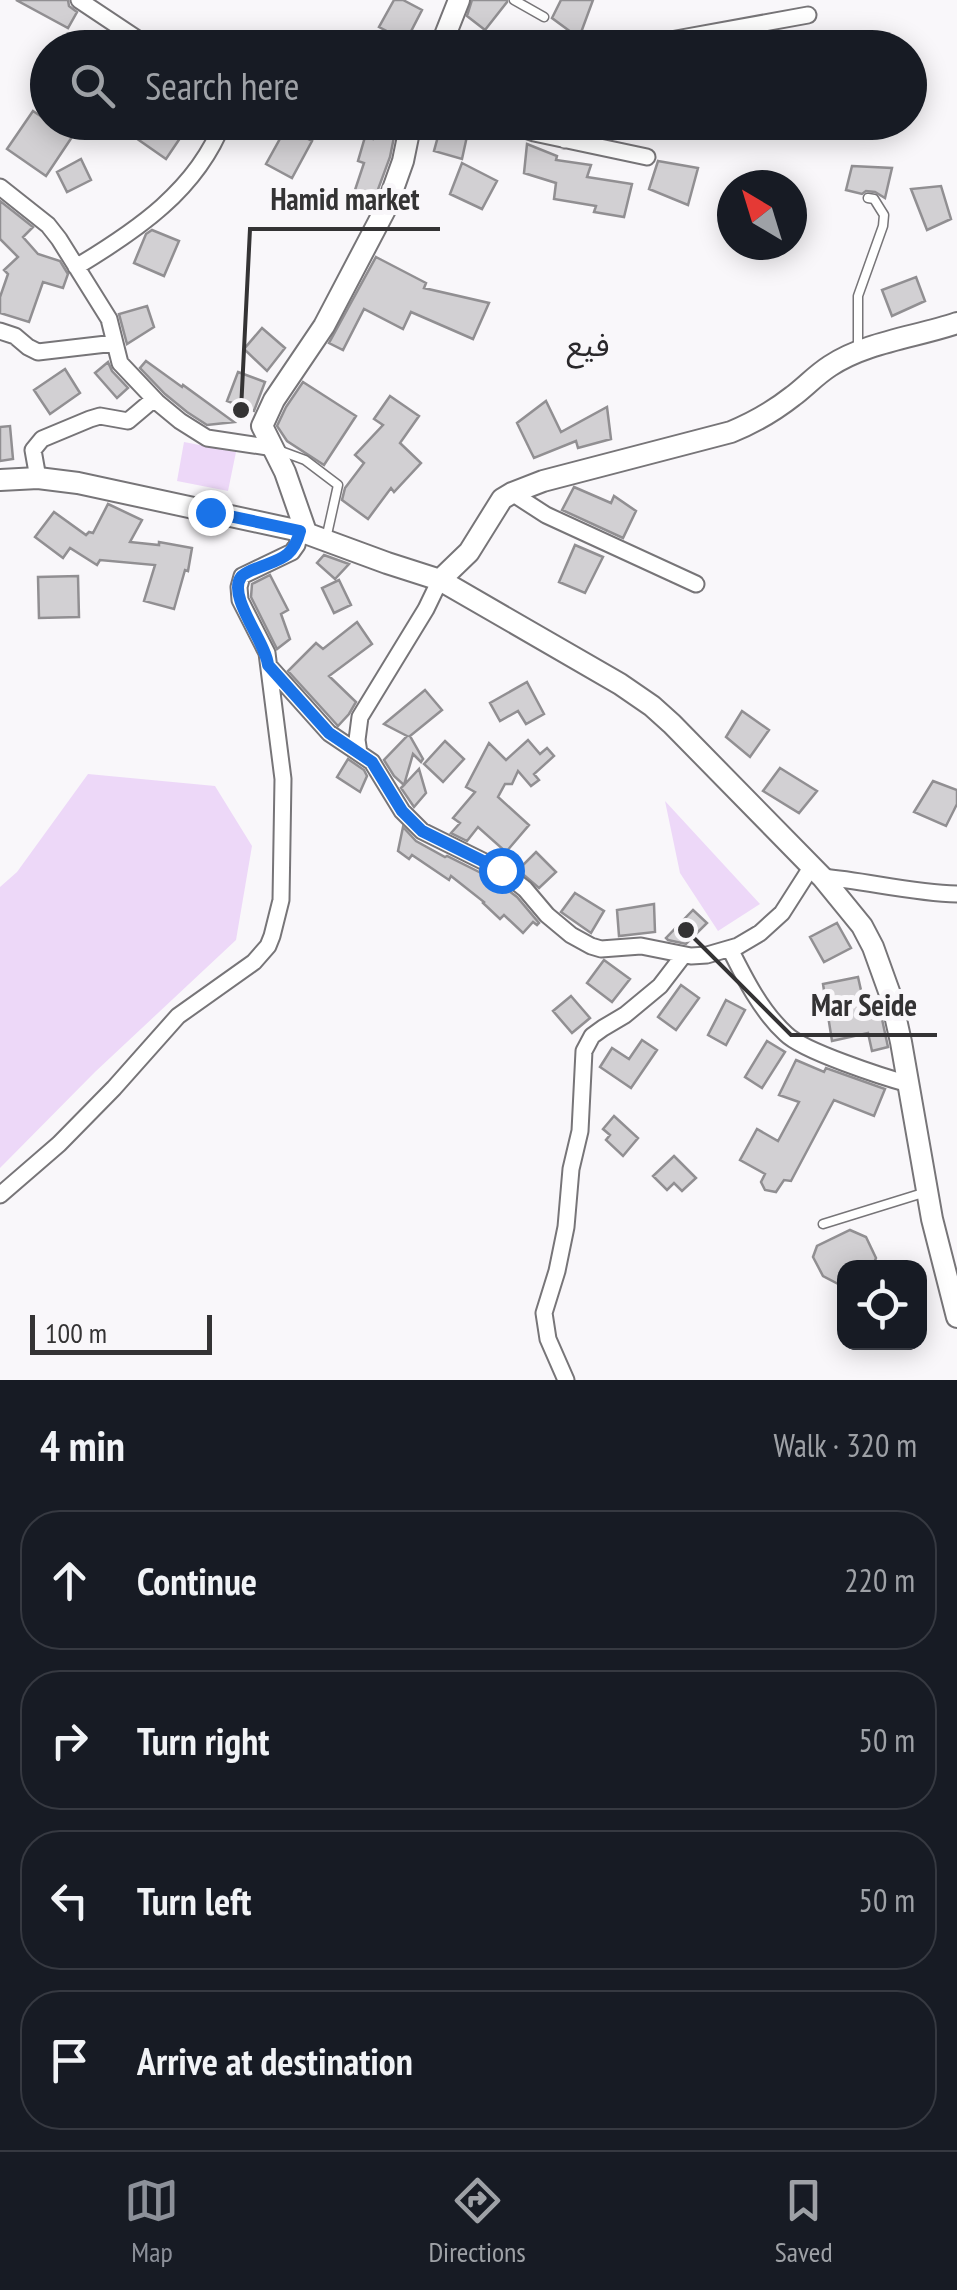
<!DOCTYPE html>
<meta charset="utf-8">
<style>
body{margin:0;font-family:"PT Sans Narrow","Noto Sans Arabic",sans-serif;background:#242831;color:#f1f3f6}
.controls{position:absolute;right:30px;bottom:30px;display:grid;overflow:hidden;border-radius:20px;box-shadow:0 5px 25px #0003}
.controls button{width:90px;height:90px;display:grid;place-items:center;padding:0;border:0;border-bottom:2px solid #363941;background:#171b24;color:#f1f3f6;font:50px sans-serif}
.compass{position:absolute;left:717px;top:170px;width:90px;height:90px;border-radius:50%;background:#171b24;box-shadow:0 5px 25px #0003;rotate:322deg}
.scale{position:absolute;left:30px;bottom:25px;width:182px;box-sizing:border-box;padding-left:10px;border:5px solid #343334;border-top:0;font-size:28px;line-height:35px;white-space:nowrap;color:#343334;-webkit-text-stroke:8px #f9f7fa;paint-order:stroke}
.stop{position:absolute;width:30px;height:30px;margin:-22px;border:8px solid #1a73e8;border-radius:50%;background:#fff}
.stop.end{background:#1a73e8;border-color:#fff;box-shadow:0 2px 10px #0008}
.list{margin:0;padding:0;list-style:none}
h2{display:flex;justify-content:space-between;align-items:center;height:130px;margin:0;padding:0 40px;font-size:42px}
h2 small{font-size:32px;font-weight:400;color:#9ea1a6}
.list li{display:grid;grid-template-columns:65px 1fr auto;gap:30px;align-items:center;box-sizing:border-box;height:140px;margin:0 20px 20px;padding:0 20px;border:2px solid #363941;border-radius:40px}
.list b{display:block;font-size:38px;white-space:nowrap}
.list em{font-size:32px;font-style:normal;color:#9ea1a6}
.icon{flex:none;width:55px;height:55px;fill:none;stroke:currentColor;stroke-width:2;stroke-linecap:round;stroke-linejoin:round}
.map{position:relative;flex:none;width:957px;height:1380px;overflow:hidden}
.search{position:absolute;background:#171b24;box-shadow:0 5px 25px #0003;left:30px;right:30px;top:30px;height:110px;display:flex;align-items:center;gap:25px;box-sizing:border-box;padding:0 35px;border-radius:55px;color:#9ea1a6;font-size:38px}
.sheet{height:770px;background:#171b24}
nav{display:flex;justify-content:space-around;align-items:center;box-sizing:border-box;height:140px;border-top:2px solid #363941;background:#171b24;font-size:28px;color:#9ea1a6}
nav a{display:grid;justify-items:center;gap:5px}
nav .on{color:#8c9099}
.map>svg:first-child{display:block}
.green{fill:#edd8f8}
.building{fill:#d2d0d3;stroke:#918f92;stroke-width:2.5}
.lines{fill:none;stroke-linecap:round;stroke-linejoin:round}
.lane-casing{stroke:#777578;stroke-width:11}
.street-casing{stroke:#777578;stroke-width:19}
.secondary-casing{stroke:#777578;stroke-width:24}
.lane{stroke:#fff;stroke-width:8}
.street{stroke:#fff;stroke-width:15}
.secondary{stroke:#fff;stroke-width:20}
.route{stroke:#1a73e8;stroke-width:12}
.labels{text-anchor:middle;stroke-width:10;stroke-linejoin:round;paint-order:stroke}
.quarter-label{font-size:32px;fill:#2a282b;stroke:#f9f7fa}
.leader{fill:none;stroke:#343334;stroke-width:4}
.callout-dot{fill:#343334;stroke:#f9f7fa;stroke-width:4}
.callout-label{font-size:30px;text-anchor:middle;font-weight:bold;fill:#343334;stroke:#f9f7fa;stroke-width:10;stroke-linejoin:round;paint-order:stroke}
</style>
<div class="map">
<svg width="957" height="1380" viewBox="0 0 957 1380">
<rect width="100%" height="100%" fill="#f9f7fa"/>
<!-- green -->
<path class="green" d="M184,442L236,452L228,491L177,481Z
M88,774L215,786L252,846L236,940L95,1072L0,1168V887L17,872Z
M665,801L760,904L718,931L680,873Z"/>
<!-- building -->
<path class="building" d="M16,0H68L69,6L77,12L68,28Z
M394,0H403L422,10L406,41L379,27Z
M472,0H507V2L485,30L467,16Z
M561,0H593L579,38L552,18Z
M33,111L72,137L46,176L7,149Z
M113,122H191L166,159Z
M376,122H397L390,157L373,203L353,196L364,163L358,161L365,137L373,139Z
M442,122L469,127L462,159L434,151Z
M286,128L312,141L292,178L266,164Z
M527,144L557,156L556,160L591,165L587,177L632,184L624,217L594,212L596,206L554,199L556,183L524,173Z
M81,159L91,180L67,192L57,172Z
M658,161L698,168L688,205L649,189Z
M462,163L497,181L482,209L450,194Z
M852,166L892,168L885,198L875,192L866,191L862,194L846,190Z
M941,186L951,219L927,230L911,189Z
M0,201L33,227L23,237L38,254L60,261L68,274L63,288L43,282L29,322L0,313V297L8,274L4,270L18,257L0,239Z
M152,230L179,241L164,276L134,263L146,234Z
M376,257L426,283L424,288L489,303L473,339L411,312L403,329L364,309L343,350L329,343Z
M916,277L925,301L892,316L882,290Z
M147,306L154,327L127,344L119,314Z
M262,328L285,348L267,371L244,349Z
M146,361L182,387L183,385L234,422L207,425L187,412L165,394L140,368Z
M108,362L112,371L128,388L117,398L95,373Z
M65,369L80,393L50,414L34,390Z
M238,372L265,382L254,411L227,401Z
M303,382L356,416L324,465L287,441L277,426L286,407Z
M390,396L419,416L400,443L421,463L394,492L391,488L368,519L342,500L345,488L364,463L355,455L383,425L374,419Z
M546,401L561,432L607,407L611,439L578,448L576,441L534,458L517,423Z
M10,426L13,459L0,461V427Z
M574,487L611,503L614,496L636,511L623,538L562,510Z
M108,504L142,520L130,542L159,545V542L192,548L188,571L185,570L174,609L144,601L155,565L100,560L97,565L70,548L63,558L35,537L54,512L86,535L89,532L93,533Z
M575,545L603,557L585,593L559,582Z
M324,555L349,564L335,579L317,563Z
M270,575L288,610L281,614L290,639L277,649L251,597L252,584Z
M78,576L79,617L39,618L38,577Z
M339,580L351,605L334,613L322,588Z
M357,622L372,644L329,676L356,702L349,714L338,726L288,671L316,643L323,649Z
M527,682L544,714L526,724L518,711L500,721L490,703Z
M425,690L442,710L410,736L423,759L421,762L413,754L404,785L419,769L426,793L414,807L401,788L404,785L394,776L384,760L407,736L384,724Z
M742,711L769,730L750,757L726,737Z
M528,740L540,754L547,748L554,756L534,774L539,780L531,786L518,771L512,784H505L498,797L529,825L506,852L478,827L467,841L451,833L460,823L453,818L475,792L466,787L489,743L506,760Z
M445,741L464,759L443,782L424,764Z
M348,759L364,770L367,776L360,792L337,777Z
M780,768L817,791L799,813L763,791Z
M933,781L957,790V804L946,826L914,812Z
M403,827L416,841L445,857L447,856L495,880L517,897L539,923L537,925L533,922L523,933L504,915L500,919L483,903L484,902L451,876L449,880L412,855L409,859L398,851Z
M536,852L556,872L539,888L518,870Z
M575,893L604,911L591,933L561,912Z
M654,904L655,932L619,936L617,910Z
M693,910L707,923L686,944L668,940L666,938Z
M837,923L851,948L824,962L810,937Z
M604,960L630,979L612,1002L587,983Z
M858,977L865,1008L879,1005L888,1047L872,1051L868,1033L832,1041L823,984Z
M681,985L699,998L676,1030L658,1017Z
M571,996L590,1018L572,1033L553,1011Z
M726,1000L745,1010L726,1045L708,1035Z
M642,1040L657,1050L631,1088L600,1067L612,1048L629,1059Z
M767,1041L785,1052L762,1088L745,1077Z
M796,1060L824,1072L826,1068L885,1089L874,1116L834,1100L791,1181L784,1180L776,1192L765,1190L761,1182L765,1174L740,1160L757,1129L778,1141L799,1102L779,1095Z
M614,1116L638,1138L623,1156L606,1140L610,1135L603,1129Z
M674,1156L696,1178L682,1191L674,1183L667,1190L653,1176Z
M850,1230L866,1237L876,1258L872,1268H844V1287L823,1276L813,1257L817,1246Z"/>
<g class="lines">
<defs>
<path id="lane" d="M514,0L544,17
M858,348V296L883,226L884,215L874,199L868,198
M278,450L305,460L338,485L326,539
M823,1224L923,1193"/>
<path id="street" d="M79,0L151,48
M650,48L665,41L808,15
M501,122L534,133L647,157
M564,140L579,122
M0,187L48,225L59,239L109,319L120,363L157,402L180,421L207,438L274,448
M76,267C136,231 197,190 223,122
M0,331L15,336L28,347L38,352L115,343
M38,478L33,450L42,439L90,419L100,416L128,421L154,399
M512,493L546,515L696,584
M269,666L329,733L372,762L402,811L422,831L501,870L525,889L547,915L571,935L591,946L601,949L641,946L691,956L707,955L738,946L760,933L782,913L812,866
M359,753L357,740L360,717L426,609L440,580
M822,877C867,881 912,893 957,894
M730,949C745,979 761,1011 786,1034C803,1051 883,1077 909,1084
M0,1195L59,1144L114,1088L178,1016L254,962L268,946L272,936L281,900L283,779L267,653L240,600L239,587L242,576L292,552L297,545L300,531
M566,1380L548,1339L544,1313L557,1271L566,1227L571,1169L580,1131L584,1051L592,1036L603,1028L625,1015L660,986L683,956"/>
<path id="secondary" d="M440,48L459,0
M0,480L38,478L78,483L300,531L387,563L440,580L620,684L652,706L672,724L822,877L862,926L873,947L891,997L901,1042L932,1219L957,1317
M306,532L285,472L262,426L274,400L324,326L387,206L403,161L411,122
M440,580L469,552L502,499L512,493L543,481L731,432C753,423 774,411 793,396C805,387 816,375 830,366C866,342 916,337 957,323"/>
</defs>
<!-- lane casing -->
<use href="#lane" class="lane-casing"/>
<!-- street casing -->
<use href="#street" class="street-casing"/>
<!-- secondary casing -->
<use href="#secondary" class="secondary-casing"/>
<!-- lane -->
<use href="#lane" class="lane"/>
<!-- street -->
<use href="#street" class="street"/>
<!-- secondary -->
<use href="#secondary" class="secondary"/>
</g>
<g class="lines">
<!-- route -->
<path class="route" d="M210,512L300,531C293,559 279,559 255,569C252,570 243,574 241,577C227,597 266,642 268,665L329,733L372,762L402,811L422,831L501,870"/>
</g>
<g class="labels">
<!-- quarter labels -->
<g class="quarter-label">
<text x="588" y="356">فيع</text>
</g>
</g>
<!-- callouts -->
<path class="leader" d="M241 410L250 229H440M686 930L791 1035H937"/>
<g class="callout-dot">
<circle cx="241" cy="410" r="10"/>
<circle cx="686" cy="930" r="10"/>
</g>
<g class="callout-label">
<text x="345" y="210">Hamid market</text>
<text x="864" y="1016">Mar Seide</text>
</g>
</svg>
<div class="controls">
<button><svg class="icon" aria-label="locate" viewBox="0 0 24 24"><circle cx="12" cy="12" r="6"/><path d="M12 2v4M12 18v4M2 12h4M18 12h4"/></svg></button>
</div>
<svg class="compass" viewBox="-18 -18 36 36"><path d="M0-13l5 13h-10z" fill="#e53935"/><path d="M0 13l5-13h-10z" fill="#9ea1a6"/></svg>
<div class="scale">100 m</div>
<div class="stop" style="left:501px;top:870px"></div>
<div class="stop end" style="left:210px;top:512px"></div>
<div class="search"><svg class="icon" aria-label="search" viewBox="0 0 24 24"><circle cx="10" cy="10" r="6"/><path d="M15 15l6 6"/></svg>Search here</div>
</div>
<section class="sheet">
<h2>4 min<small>Walk · 320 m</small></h2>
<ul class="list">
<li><svg class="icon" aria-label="ahead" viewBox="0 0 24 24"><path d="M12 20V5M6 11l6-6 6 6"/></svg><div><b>Continue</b></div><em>220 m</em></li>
<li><svg class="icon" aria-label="right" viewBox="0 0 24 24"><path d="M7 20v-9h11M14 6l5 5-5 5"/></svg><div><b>Turn right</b></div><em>50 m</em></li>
<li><svg class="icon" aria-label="left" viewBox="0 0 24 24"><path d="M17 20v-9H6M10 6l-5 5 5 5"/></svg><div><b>Turn left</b></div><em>50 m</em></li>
<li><svg class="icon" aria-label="arrive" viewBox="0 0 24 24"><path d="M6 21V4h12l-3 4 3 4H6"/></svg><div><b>Arrive at destination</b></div></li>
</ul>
</section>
<nav>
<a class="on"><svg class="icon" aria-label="map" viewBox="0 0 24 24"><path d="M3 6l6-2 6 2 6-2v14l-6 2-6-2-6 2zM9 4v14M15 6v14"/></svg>Map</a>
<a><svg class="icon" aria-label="directions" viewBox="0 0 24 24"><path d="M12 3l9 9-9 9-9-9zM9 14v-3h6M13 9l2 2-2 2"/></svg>Directions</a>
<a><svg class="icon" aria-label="saved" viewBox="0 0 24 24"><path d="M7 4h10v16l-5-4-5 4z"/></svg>Saved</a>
</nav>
